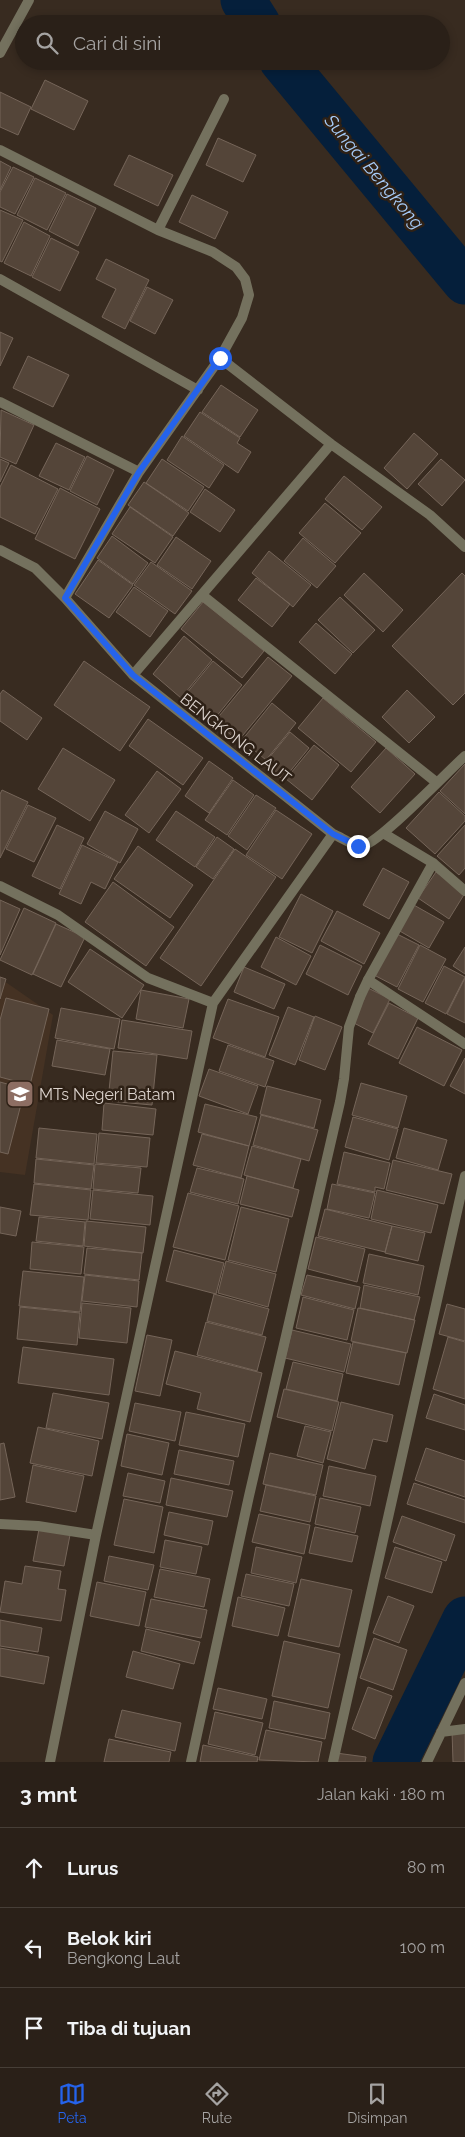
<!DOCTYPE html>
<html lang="id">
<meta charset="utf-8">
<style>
body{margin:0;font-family:Raleway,sans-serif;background:#322821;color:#f1f3f6}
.stop{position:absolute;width:15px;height:15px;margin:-11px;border:4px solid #2563eb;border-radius:50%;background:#fff}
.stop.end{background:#2563eb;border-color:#fff;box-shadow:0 1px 5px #0008}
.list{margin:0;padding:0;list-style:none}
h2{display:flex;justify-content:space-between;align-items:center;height:65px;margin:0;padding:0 20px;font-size:21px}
h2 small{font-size:16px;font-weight:400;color:#a5a3a2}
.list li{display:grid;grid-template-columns:32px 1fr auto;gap:15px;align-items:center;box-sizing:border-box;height:80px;padding:0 20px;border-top:1px solid #463e37}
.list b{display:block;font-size:19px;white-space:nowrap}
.list p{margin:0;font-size:16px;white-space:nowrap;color:#a5a3a2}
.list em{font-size:16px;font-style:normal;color:#a5a3a2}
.icon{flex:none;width:28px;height:28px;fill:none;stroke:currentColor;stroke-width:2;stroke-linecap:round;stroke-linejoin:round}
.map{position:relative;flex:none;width:465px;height:1762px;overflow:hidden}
.search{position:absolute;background:#2a2018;box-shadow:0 2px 8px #0003;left:15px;right:15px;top:15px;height:55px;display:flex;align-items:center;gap:12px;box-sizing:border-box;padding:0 18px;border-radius:28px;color:#a5a3a2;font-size:19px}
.sheet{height:305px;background:#2a2018}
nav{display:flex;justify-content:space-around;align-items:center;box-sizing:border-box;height:70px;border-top:1px solid #463e37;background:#2a2018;font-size:14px;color:#a5a3a2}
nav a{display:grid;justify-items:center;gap:2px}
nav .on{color:#2563eb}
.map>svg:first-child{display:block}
.built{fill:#453223}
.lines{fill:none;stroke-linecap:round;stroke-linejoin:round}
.river{stroke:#051f3b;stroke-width:45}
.building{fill:#544539;stroke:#756559}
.service{stroke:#74715e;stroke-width:10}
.minor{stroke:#74715e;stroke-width:10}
.route{stroke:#2563eb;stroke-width:6}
.labels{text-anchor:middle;stroke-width:5;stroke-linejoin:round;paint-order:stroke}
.street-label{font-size:16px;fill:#dbd2cc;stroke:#2e2116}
.poi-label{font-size:16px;fill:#dbd2cc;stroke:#2e2116;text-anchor:start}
.water-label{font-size:18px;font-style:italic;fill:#a6cbf8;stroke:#2e2116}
</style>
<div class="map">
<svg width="465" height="1762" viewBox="0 0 465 1762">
<rect width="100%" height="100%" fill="#382b20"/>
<!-- built -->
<path class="built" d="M0,981L7,983L53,1015L25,1175L0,1172Z"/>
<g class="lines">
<!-- river -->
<path class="river" d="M243,0L258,24
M282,61L465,282
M395,1762L465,1619"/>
</g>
<!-- building -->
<path class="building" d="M45,80L88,101L74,130L31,109Z
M0,92L31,107L18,135L0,127Z
M218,138L256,155L243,182L206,165Z
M129,155L173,175L158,206L114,185Z
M0,161L11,167L0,190Z
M13,167L34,177L15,214L0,207V192Z
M35,178L66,193L47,230L17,215Z
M67,194L96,208L78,246L49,231Z
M192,195L228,212L215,239L179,222Z
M0,210L23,220L2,262L0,261Z
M24,222L50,236L31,276L4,263Z
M51,238L79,252L60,291L32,277Z
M106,259L149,280L125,329L102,317L116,289L96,279Z
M147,287L173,300L155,334L130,321Z
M0,332L13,338L0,366Z
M28,356L69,375L53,407L13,388Z
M221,385L258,410L240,437L202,412Z
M1,410L34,425L16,464L0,457Z
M200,412L240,438L237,443L251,452L238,473L184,436Z
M414,433L438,454L407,489L384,468Z
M182,436L224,465L209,488L167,460Z
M56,443L85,457L69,490L39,476Z
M87,456L114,470L97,505L70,491Z
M0,459L9,463L0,482Z
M162,459L204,487L188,511L146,483Z
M441,459L465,480L442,506L418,484Z
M11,465L58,489L35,534L0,517V487Z
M344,476L382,507L362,530L325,499Z
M144,482L189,513L173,536L128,505Z
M60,488L100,509L75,559L35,539Z
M205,489L235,510L220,532L190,512Z
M325,503L361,533L335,563L299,533Z
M130,507L173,537L155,563L112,534Z
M112,536L148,563L133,584L97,558Z
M176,537L211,561L192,589L157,565Z
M303,538L336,566L317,588L284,561Z
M269,551L311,585L293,607L252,573Z
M98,560L133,585L109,618L75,594Z
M151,562L192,591L175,614L134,585Z
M364,573L403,610L383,632L344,595Z
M462,573L465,576V693L453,705L392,646Z
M256,578L290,604L272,627L238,600Z
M134,587L168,611L150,637L116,612Z
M340,597L375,630L353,653L318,620Z
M203,602L264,651L242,678L181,629Z
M316,623L352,654L335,674L299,642Z
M184,636L212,660L181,698L153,674Z
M268,657L292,676L238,741L215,721Z
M84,661L150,707L120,751L54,705Z
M213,661L242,685L211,723L182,699Z
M3,690L42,718L27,740L0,721V694Z
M407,690L435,717L409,743L382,717Z
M323,698L376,742L351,772L298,728Z
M272,703L296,723L266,760L242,740Z
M148,719L203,758L183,785L129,746Z
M290,732L309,748L283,780L264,764Z
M314,745L339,765L312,800L286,779Z
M63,748L115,780L90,821L38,789Z
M386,748L415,774L380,813L351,787Z
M209,761L233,778L209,813L185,796Z
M465,764V814L440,791Z
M157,771L181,789L149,833L125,815Z
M233,780L254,795L227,835L205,820Z
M2,790L28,802L0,858V794Z
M439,792L465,816V821L435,854L406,828Z
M256,795L276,808L247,850L228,836Z
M28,805L56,818L34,862L6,849Z
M276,810L312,834L282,879L246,855Z
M105,811L138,829L120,863L87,844Z
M176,811L215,837L195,867L156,840Z
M57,825L84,838L60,889L32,876Z
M465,825V868L459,875L437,856Z
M217,837L234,849L213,879L196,867Z
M82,845L118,862L105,889L91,882L81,904L59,894Z
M138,846L193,885L170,918L114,879Z
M235,849L276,877L201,986L160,958Z
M383,868L409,882L389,919L363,905Z
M436,872L465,893L449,919L418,898Z
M113,882L174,927L146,966L85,922Z
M301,894L333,911L312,953L279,937Z
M0,900L20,909L0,955Z
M412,904L444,922L429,948L398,930Z
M24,908L56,923L32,975L0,960Z
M337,911L380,933L364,964L321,941Z
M56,924L85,937L61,987L33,974Z
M395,933L419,945L397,987L374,975Z
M276,937L311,956L296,985L261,967Z
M320,945L362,966L348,995L306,974Z
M420,945L446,959L423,1002L398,989Z
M465,947V974L453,966Z
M90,949L144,985L122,1018L68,982Z
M444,966L465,977L446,1014L425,1003Z
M244,967L285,984L274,1009L234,992Z
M0,977L6,979L0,999Z
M465,978V1023L447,1014Z
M368,988L390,999L373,1033L352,1022Z
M141,990L189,999L183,1028L136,1019Z
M6,998L49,1009L30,1085L0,1077V1020Z
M228,999L279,1017L265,1057L213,1038Z
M389,1003L418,1018L398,1059L368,1044Z
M288,1007L314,1017L295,1065L269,1055Z
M61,1008L120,1019L114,1049L55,1038Z
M315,1016L342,1027L325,1070L299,1060Z
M122,1020L192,1031L187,1059L118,1048Z
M417,1027L462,1050L444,1086L399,1063Z
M57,1040L110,1049L105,1075L52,1066Z
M228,1045L274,1061L265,1087L219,1071Z
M113,1051L157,1055L152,1105L108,1101Z
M465,1058V1094L450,1086Z
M209,1069L258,1086L248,1114L199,1096Z
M0,1082L25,1089L8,1154L0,1152Z
M361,1083L407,1096L398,1128L352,1115Z
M267,1086L321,1100L314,1128L260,1114Z
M104,1103L156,1109L153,1135L102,1130Z
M205,1104L257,1117L249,1146L198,1132Z
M261,1115L318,1130L309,1161L253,1145Z
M353,1117L398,1129L389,1160L345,1147Z
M39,1128L97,1134L94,1164L36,1158Z
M404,1128L447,1140L438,1170L396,1158Z
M99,1133L150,1138L147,1167L96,1163Z
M202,1134L249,1146L241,1178L193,1165Z
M252,1146L301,1159L293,1188L244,1175Z
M344,1152L390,1163L384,1189L375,1187V1192L337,1184Z
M36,1159L94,1165L91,1189L34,1183Z
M393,1160L452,1174L444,1204L386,1190Z
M95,1164L141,1168L138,1193L93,1189Z
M197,1168L244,1179L238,1204L190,1192Z
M247,1176L299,1190L292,1217L240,1204Z
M34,1184L91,1190L88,1220L30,1215Z
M332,1184L375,1193L369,1218L327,1209Z
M93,1190L153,1196L150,1225L90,1219Z
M377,1190L438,1205L431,1233L371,1219Z
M188,1193L239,1206L225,1260L173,1247Z
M0,1207L21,1211L16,1236L0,1233Z
M241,1207L289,1219L276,1272L228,1260Z
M325,1209L392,1226L385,1252L318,1236Z
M39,1217L85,1222L83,1246L36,1241Z
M86,1221L146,1227L143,1253L84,1246Z
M392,1226L425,1233L418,1261L385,1253Z
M316,1237L365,1249L357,1282L308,1269Z
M32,1242L84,1247L81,1274L30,1269Z
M87,1248L142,1253L139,1280L84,1274Z
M174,1250L224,1263L216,1294L166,1281Z
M369,1254L424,1266L418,1295L363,1283Z
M226,1261L276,1274L268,1307L218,1293Z
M23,1271L84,1277L80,1312L19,1306Z
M85,1275L139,1281L137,1307L82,1301Z
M307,1275L360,1287L355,1309L301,1295Z
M364,1285L420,1297L414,1320L360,1308Z
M214,1294L269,1309L262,1335L207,1321Z
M303,1297L354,1310L347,1340L296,1328Z
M82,1303L131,1308L127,1343L79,1338Z
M447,1304L465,1309V1341L439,1334Z
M20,1307L80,1313L77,1345L17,1339Z
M358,1308L415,1320L407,1353L351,1341Z
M206,1322L266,1337L257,1371L197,1355Z
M292,1330L351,1344L344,1372L285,1358Z
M147,1335L172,1340L160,1396L135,1391Z
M448,1337L465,1342V1399L433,1389Z
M353,1342L406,1353L399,1385L346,1373Z
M23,1347L114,1359L109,1395L18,1383Z
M175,1351L262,1373L250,1422L197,1409L201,1393L166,1384Z
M293,1362L343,1374L337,1401L286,1389Z
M284,1389L339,1402L332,1431L277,1417Z
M53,1393L109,1403L102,1439L46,1428Z
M434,1394L465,1405V1430L426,1418Z
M341,1402L393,1415L387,1442L373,1439L365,1469L327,1459Z
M135,1403L181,1412L175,1441L129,1431Z
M186,1412L245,1424L238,1457L179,1445Z
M305,1426L331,1432L323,1463L297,1456Z
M38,1427L99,1441L92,1476L30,1463Z
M127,1434L169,1443L162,1475L121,1466Z
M4,1443L15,1497L0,1500V1444Z
M426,1448L465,1461V1497L415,1480Z
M179,1450L234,1461L229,1485L174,1474Z
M270,1453L323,1465L316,1495L263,1484Z
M33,1465L84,1476L76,1512L26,1502Z
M329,1466L376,1476L370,1506L323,1496Z
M128,1473L165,1481L160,1503L123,1496Z
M171,1478L233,1491L227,1517L166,1505Z
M414,1483L465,1500V1523L407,1504Z
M266,1485L316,1496L310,1522L260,1511Z
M320,1498L361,1507L355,1533L315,1524Z
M124,1499L163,1507L154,1553L114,1545Z
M169,1512L213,1521L208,1545L164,1535Z
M259,1514L310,1525L304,1554L252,1542Z
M402,1516L455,1535L446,1561L393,1542Z
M315,1527L358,1536L352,1562L309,1553Z
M39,1529L70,1535L64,1566L33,1561Z
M165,1540L202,1547L196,1574L160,1567Z
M256,1547L302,1557L296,1583L251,1573Z
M395,1547L442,1562L432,1593L385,1578Z
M109,1556L154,1565L148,1590L104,1581Z
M25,1566L61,1571L58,1589L66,1590L61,1621L0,1612L5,1581L22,1584Z
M160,1569L210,1579L204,1607L154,1597Z
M246,1574L294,1584L289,1606L241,1596Z
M301,1579L352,1590L339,1647L288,1636Z
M97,1582L146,1592L139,1626L90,1616Z
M388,1596L414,1606L399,1643L373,1633Z
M238,1597L285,1608L278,1636L232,1626Z
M151,1599L207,1610L201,1638L145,1627Z
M0,1620L42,1628L38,1652L0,1646Z
M146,1629L200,1642L194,1664L141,1651Z
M374,1638L407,1650L393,1690L360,1678Z
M284,1641L340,1654L328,1708L272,1696Z
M0,1648L49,1657L44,1684L0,1676Z
M133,1651L180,1664L173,1689L126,1677Z
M368,1687L392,1696L375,1739L352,1729Z
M218,1688L267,1699L262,1719L213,1709Z
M274,1701L330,1713L325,1739L269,1728Z
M122,1710L181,1723L175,1751L115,1737Z
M215,1712L263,1723L255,1755L208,1744Z
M266,1730L322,1742L318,1762L259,1760Z
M452,1731H465V1762H453Z
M109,1739L171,1752L169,1762H104Z
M203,1745L258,1757L257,1762H200Z
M336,1753L366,1757L365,1762H335Z"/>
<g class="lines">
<!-- service -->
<path class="service" d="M360,997L368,980L433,863"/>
<!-- minor -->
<path class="minor" d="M0,53L29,0
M0,150L158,230L213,252L236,267L245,279L249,295L242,318L220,358L139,472L65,598
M158,230L224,99
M0,279L198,390
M220,358L331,444L430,515L465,547
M0,402L139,472
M0,550L35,568L65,598L133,675L333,834C341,837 353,846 361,846C377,846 449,770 465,756
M202,595L436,782
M133,675L331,444
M383,833L433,863L465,891
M0,886L58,915L148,978L213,1003
M368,980L465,1044
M0,1524L38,1526L96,1535
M441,1732L465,1729
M50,1762L96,1535L213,1003L333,834
M191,1762L249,1496L340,1102L344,1079L349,1027L360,997
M333,1762L465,1176
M427,1762L465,1683"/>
</g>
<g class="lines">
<!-- route -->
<path class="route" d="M220,358L139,472L65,598L133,675L333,834L358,846"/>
</g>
<!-- icons -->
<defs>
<symbol id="school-square" viewBox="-11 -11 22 22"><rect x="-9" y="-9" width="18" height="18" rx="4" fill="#8d6e63" stroke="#2e2116"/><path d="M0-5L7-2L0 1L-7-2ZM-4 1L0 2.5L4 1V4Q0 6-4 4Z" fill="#fff"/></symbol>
</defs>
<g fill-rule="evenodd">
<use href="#school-square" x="4" y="1078" width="32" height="32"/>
</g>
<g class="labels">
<!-- street labels -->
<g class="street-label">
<text transform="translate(236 738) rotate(38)" y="6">BENGKONG LAUT</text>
</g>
<!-- poi labels -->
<g class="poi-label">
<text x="39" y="1100">MTs Negeri Batam</text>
</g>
<!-- water labels -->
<g class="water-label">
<text transform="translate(374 172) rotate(50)" y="6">Sungai Bengkong</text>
</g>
</g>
</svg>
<div class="stop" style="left:220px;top:358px"></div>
<div class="stop end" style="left:358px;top:846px"></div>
<div class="search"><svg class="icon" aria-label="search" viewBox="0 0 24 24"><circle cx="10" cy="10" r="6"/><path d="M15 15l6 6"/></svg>Cari di sini</div>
</div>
<section class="sheet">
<h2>3 mnt<small>Jalan kaki · 180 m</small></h2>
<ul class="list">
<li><svg class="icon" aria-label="ahead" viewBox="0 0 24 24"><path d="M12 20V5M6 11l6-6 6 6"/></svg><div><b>Lurus</b></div><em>80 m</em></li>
<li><svg class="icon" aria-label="left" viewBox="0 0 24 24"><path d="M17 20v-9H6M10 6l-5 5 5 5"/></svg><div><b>Belok kiri</b><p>Bengkong Laut</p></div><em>100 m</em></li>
<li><svg class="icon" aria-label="arrive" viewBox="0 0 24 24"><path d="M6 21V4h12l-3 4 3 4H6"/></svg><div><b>Tiba di tujuan</b></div></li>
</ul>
</section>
<nav>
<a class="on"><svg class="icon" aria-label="map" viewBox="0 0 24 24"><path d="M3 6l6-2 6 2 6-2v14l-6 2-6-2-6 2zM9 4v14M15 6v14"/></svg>Peta</a>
<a><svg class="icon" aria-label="directions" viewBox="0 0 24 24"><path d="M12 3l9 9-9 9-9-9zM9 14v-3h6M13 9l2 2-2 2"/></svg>Rute</a>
<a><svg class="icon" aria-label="saved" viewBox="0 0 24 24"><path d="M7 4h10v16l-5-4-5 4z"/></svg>Disimpan</a>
</nav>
